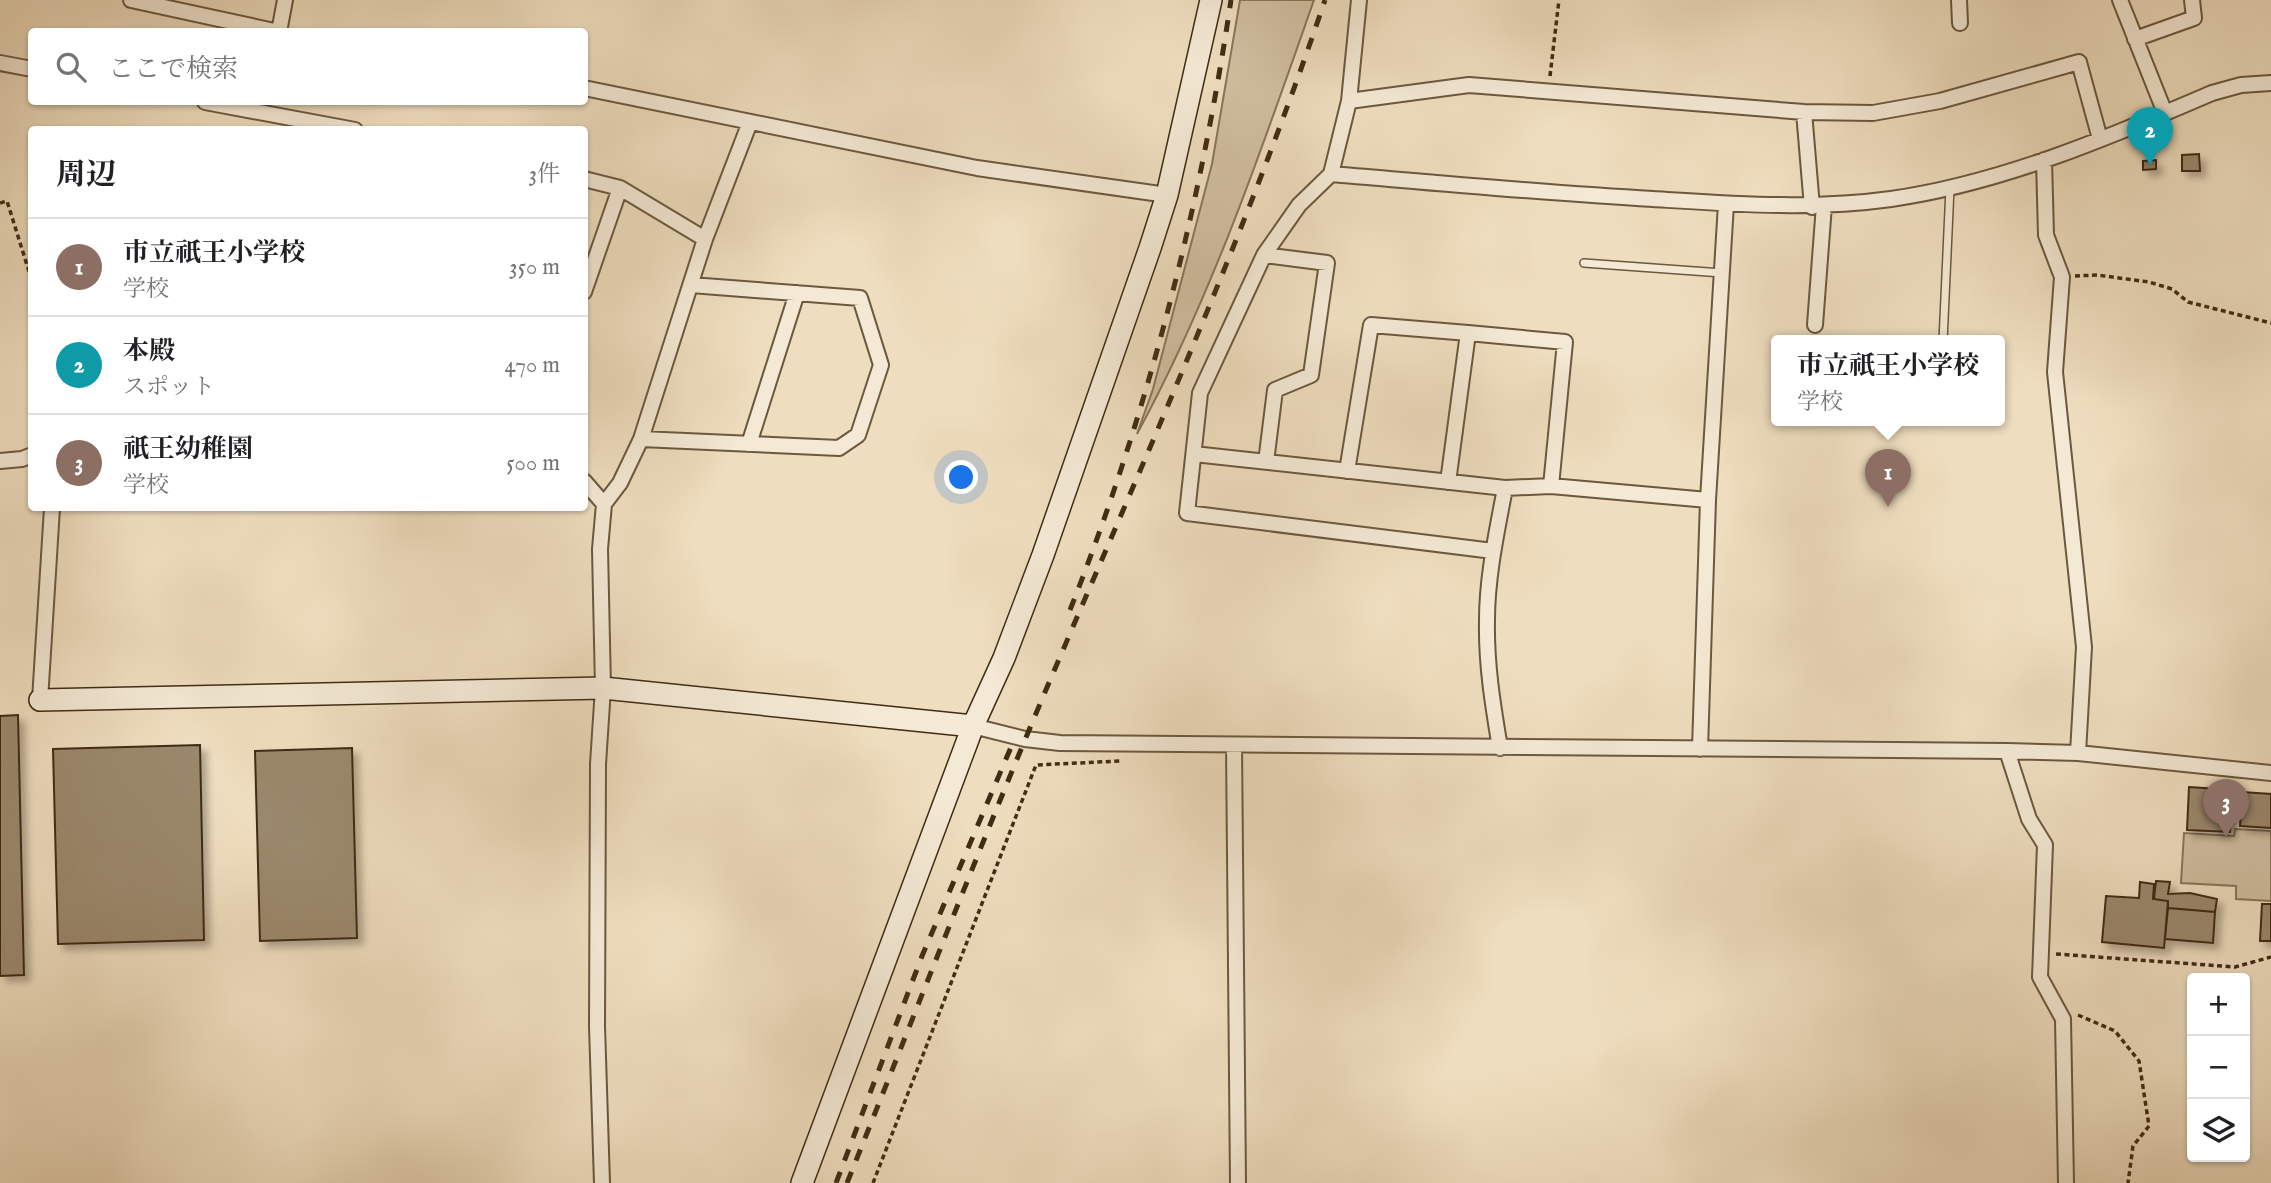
<!DOCTYPE html>
<html lang="ja">
<meta charset="utf-8">
<style>
body{margin:0;font-family:"IM FELL English","Noto Serif JP",serif;background:#f2f2f2;color:#202124}
.controls{position:absolute;right:21px;bottom:21px;display:grid;overflow:hidden;border-radius:7px;box-shadow:0 2px 5px #0004}
.controls button{width:63px;height:63px;display:grid;place-items:center;padding:0;border:0;border-bottom:2px solid #e0e0e0;background:#fff;color:#202124;font:35px sans-serif}
.you{position:absolute;left:962px;top:478px;width:24px;height:24px;margin:-18px;border:5px solid #fff;border-radius:50%;background:#1a73e8;box-shadow:0 0 0 10px #1a73e833}
.badge{display:grid;place-items:center;width:46px;height:46px;border-radius:50%;background:#0b8043;color:#fff;font-size:23px;font-weight:700}
.pin{position:absolute;translate:-50% -58px;filter:drop-shadow(0 2px 4px #0008)}
.pin::after{content:'';position:absolute;top:37px;width:24px;height:21px;background:inherit;clip-path:polygon(0 0,100% 0,50% 100%)}
.popup{position:absolute;left:1771px;top:335px;width:234px;height:91px;box-sizing:border-box;display:grid;place-content:center;border-radius:7px;background:#fff;filter:drop-shadow(0 2px 5px #0005);font-size:23px;white-space:nowrap;color:#757577}
.popup b{font-size:26px;color:#202124}
.popup::after{content:'';position:absolute;left:50%;top:100%;margin-left:-14px;border:14px solid transparent;border-top-color:#fff}
.list{margin:0;padding:0;list-style:none}
h2{display:flex;justify-content:space-between;align-items:center;height:91px;margin:0;padding:0 28px;font-size:30px}
h2 small{font-size:23px;font-weight:400;color:#757577}
.list li{display:grid;grid-template-columns:46px 1fr auto;gap:21px;align-items:center;box-sizing:border-box;height:98px;padding:0 28px;border-top:2px solid #e0e0e0}
.list b{display:block;font-size:26px;white-space:nowrap}
.list p{margin:0;font-size:23px;white-space:nowrap;color:#757577}
.list em{font-size:23px;font-style:normal;color:#757577}
.icon{flex:none;width:38px;height:38px;fill:none;stroke:currentColor;stroke-width:2;stroke-linecap:round;stroke-linejoin:round}
.map{position:relative;flex:none;width:2271px;height:1183px;overflow:hidden}
.search{position:absolute;background:#fff;box-shadow:0 2px 5px #0004;left:28px;top:28px;width:560px;height:77px;display:flex;align-items:center;gap:18px;box-sizing:border-box;padding:0 24px;border-radius:7px;color:#757577;font-size:26px}
.panel{position:absolute;background:#fff;box-shadow:0 2px 5px #0004;left:28px;top:126px;width:560px;height:385px;border-radius:7px}
.map>svg:first-child{display:block}
.green{fill:#d0bfa1;stroke:#88765a;stroke-width:2}
.building{fill:#9a886c;stroke:#402c14;stroke-width:2;filter:url(#shadow)}
.lines{fill:none;stroke-linecap:round;stroke-linejoin:round}
.lane-casing{stroke:#6c583e;stroke-width:10}
.street-casing{stroke:#6c583e;stroke-width:18}
.secondary-casing{stroke:#402c14;stroke-width:24}
.path{stroke:#402c14;stroke-width:3.5;stroke-dasharray:5 3.5;stroke-linecap:butt}
.lane{stroke:#f4e9d5;stroke-width:7}
.street{stroke:#f4e9d5;stroke-width:14}
.secondary{stroke:#f4e9d5;stroke-width:21}
.rail{stroke:#402c14;stroke-width:5;stroke-dasharray:12 12;stroke-linecap:butt}
</style>
<div class="map">
<svg width="2271" height="1183" viewBox="0 0 2271 1183">
<defs>
<filter id="shadow"><feDropShadow dx="6" dy="6" stdDeviation="3.5" flood-color="#0004"/></filter>
</defs>
<rect width="100%" height="100%" fill="#eeddbe"/>
<filter id="stains"><feTurbulence type="fractalNoise" baseFrequency=".00286" numOctaves="4"/><feColorMatrix values="0 0 0 0 .2 0 0 0 0 .09 0 0 0 0 .02 0 0 0 .5 -.17"/></filter>
<radialGradient id="worn" r=".72"><stop offset=".6" stop-color="#630" stop-opacity="0"/><stop offset="1" stop-color="#630" stop-opacity=".3"/></radialGradient>
<!-- green -->
<path class="green" d="M1240,0H1314C1262,148 1212,296 1137,434L1153,389L1212,164Z
M2235,829L2271,831V901L2236,899V886L2181,883L2184,833L2234,836Z"/>
<!-- building -->
<path class="building" d="M2199,154L2200,171H2182V155Z
M2156,160V169L2143,170V161Z
M18,715L24,975L0,976V716Z
M200,745L204,940L58,944L53,749Z
M352,748L357,938L260,941L255,751Z
M2189,787L2233,790L2230,832L2187,830Z
M2242,792L2271,794V828L2240,826Z
M2232,794L2242,795L2241,803L2232,802Z
M2156,881L2170,882L2168,894L2190,893L2217,899L2215,912L2168,908V901L2154,899Z
M2140,882L2154,884L2153,899L2168,901L2164,948L2102,942L2106,896L2139,898Z
M2262,904H2271V941H2260Z
M2168,908L2215,912L2213,943L2165,939Z"/>
<g class="lines">
<defs>
<path id="lane" d="M1584,263L1722,273
M1943,341L1950,188"/>
<path id="street" d="M131,0L279,32
M1359,0L1349,101L1331,174C1438,183 1546,193 1653,199C1733,204 1812,210 1891,199C2002,183 2110,137 2212,93L2241,85L2271,83
M1959,0L1960,23
M2120,0L2165,113
M279,32L285,0
M2135,39L2194,18L2192,0
M0,63L32,69
M584,88L977,168L1167,195
M1349,101L1469,85L1804,112L1873,113L1940,101L2079,62L2100,139
M205,102L355,130
M1804,112L1812,207
M2044,160L2046,235L2062,277L2055,372L2084,647L2078,753
M1331,174L1299,205L1264,255L1200,393L1187,513L1493,551
M584,179L620,188L705,239
M1264,255L1327,263L1311,375L1275,390L1266,462
M584,292L620,188
M1815,325L1824,205
M641,439L839,448L858,435L881,365L860,298L691,285
M749,444L797,293
M1194,454L1505,488L1551,486L1708,500
M0,461L22,459L32,455
M1347,471L1371,325L1468,333
M584,481L604,504
M1448,482L1468,333L1565,342L1551,486
M40,700L52,508
M973,726L1025,739L1060,743L2007,751L2078,753L2271,773
M1234,745L1238,1183
M1500,748C1493,706 1486,664 1487,620C1487,576 1497,531 1505,488
M1700,749L1708,500L1726,204
M2007,751L2029,819L2045,845L2040,977L2063,1019L2066,1183
M602,1183L597,1026L598,764L603,688L600,549L604,504L620,483L641,439L705,239L750,122"/>
<path id="secondary" d="M40,700L603,688L973,726
M802,1183L973,726L1004,658L1043,555L1150,248L1167,195L1211,0"/>
</defs>
<!-- lane casing -->
<use href="#lane" class="lane-casing"/>
<!-- street casing -->
<use href="#street" class="street-casing"/>
<!-- secondary casing -->
<use href="#secondary" class="secondary-casing"/>
<!-- path -->
<path class="path" d="M1550,76L1559,0
M0,203L7,201L32,281
M2075,276L2097,275L2149,282L2172,289L2188,302L2271,323
M2056,954L2235,967L2271,957
M2078,1015L2115,1031L2139,1061L2149,1126L2133,1146L2128,1183
M873,1183L1036,765L1120,761"/>
<!-- lane -->
<use href="#lane" class="lane"/>
<!-- street -->
<use href="#street" class="street"/>
<!-- secondary -->
<use href="#secondary" class="secondary"/>
<!-- rail -->
<path class="rail" d="M1070,610C1148,413 1200,209 1231,0
M836,1183L922,956L1012,745
M847,1183C915,1014 980,845 1051,678C1147,453 1247,231 1325,0"/>
</g>
<rect width="100%" height="100%" filter="url(#stains)"/>
<rect width="100%" height="100%" fill="url(#worn)"/>
</svg>
<div class="controls">
<button>+</button>
<button>−</button>
<button><svg class="icon" aria-label="layers" viewBox="0 0 24 24"><path d="M12 4l9 5-9 5-9-5zM3 14l9 5 9-5"/></svg></button>
</div>
<div class="you"></div>
<div class="pin badge" style="left:1888px;top:507px;background:#8d6e63">1</div>
<div class="popup"><b>市立祇王小学校</b>学校</div>
<div class="pin badge" style="left:2150px;top:165px;background:#0f9aa8">2</div>
<div class="pin badge" style="left:2226px;top:837px;background:#8d6e63">3</div>
<div class="search"><svg class="icon" aria-label="search" viewBox="0 0 24 24"><circle cx="10" cy="10" r="6"/><path d="M15 15l6 6"/></svg>ここで検索</div>
<section class="panel">
<h2>周辺<small>3件</small></h2>
<ul class="list">
<li><span class="badge" style="background:#8d6e63">1</span><div><b>市立祇王小学校</b><p>学校</p></div><em>350 m</em></li>
<li><span class="badge" style="background:#0f9aa8">2</span><div><b>本殿</b><p>スポット</p></div><em>470 m</em></li>
<li><span class="badge" style="background:#8d6e63">3</span><div><b>祇王幼稚園</b><p>学校</p></div><em>500 m</em></li>
</ul>
</section>
</div>
